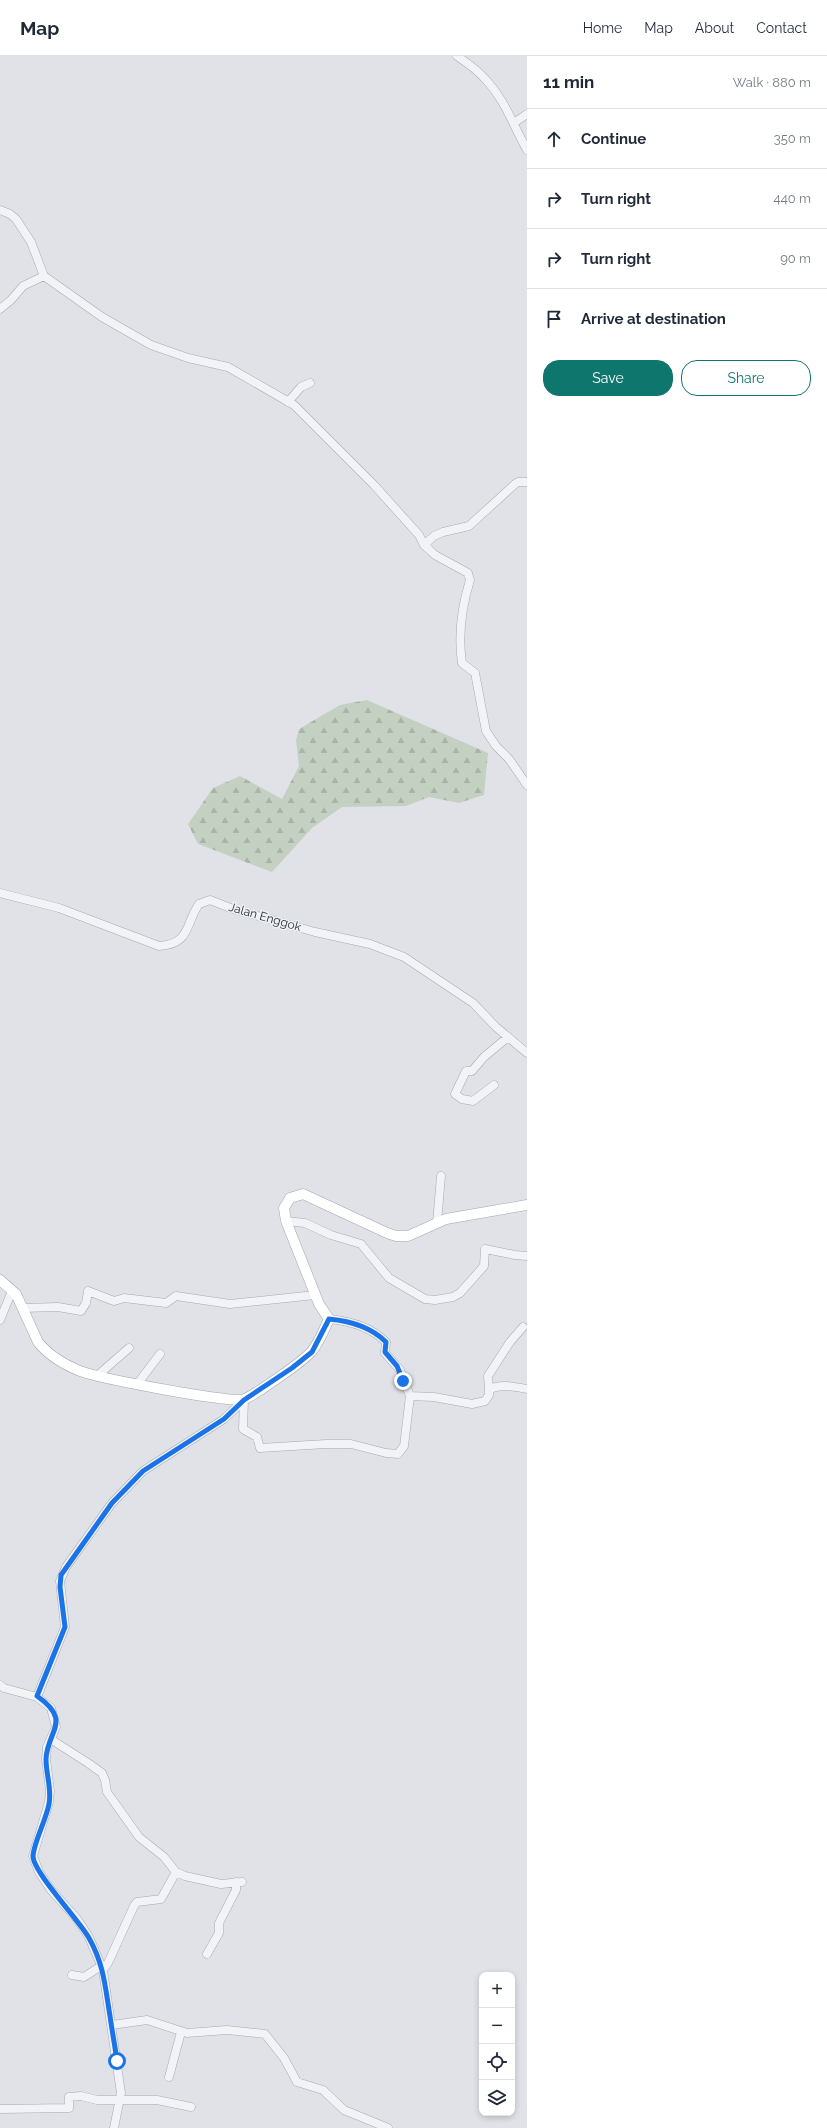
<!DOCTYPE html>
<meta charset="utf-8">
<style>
body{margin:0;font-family:Raleway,sans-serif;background:#f6f6f7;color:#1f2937}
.controls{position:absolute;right:12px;bottom:12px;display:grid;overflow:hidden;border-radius:8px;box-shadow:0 2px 6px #0003}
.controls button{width:36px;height:36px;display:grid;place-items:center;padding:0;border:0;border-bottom:1px solid #e0e1e3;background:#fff;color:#1f2937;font:20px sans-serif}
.stop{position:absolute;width:12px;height:12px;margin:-9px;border:3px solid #1a73e8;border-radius:50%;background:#fff}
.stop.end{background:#1a73e8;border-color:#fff;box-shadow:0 1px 4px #0008}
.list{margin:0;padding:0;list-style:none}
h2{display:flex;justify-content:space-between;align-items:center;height:52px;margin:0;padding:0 16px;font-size:17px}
h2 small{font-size:13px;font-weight:400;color:#747a83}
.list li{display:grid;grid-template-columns:26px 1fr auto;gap:12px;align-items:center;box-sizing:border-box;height:60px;padding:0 16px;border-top:1px solid #e0e1e3}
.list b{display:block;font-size:15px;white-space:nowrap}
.list em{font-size:13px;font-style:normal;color:#747a83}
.actions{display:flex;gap:8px;padding:12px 16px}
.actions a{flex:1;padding:9px 0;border:1px solid #0f766e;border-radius:16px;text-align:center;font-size:14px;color:#0f766e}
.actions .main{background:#0f766e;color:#fff}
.icon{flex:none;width:22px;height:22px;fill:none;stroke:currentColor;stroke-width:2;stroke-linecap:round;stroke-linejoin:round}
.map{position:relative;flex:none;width:527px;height:2072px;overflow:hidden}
header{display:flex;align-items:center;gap:24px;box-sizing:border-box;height:56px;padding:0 20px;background:#fff;border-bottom:1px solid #e0e1e3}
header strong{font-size:19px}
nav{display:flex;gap:22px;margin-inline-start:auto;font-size:14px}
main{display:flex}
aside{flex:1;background:#fff}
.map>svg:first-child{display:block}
.forest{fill:url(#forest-firs)}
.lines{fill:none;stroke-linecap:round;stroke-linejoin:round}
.minor-casing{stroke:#a6a9b2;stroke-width:9}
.major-casing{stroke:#a0a6b2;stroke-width:11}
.minor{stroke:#f2f3f6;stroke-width:8}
.major{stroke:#fff;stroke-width:10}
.route{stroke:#1a73e8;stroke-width:5}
.labels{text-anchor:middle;stroke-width:3;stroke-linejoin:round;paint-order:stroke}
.street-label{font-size:12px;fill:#2a2f3e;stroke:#eff1f5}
</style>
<header>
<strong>Map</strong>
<nav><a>Home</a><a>Map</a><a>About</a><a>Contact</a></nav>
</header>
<main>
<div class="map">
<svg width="527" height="2072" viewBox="0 0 527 2072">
<defs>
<pattern id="forest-firs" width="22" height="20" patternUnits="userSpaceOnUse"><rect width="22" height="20" fill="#c4d1c2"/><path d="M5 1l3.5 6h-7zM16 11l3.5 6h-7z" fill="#a9b4a8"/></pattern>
</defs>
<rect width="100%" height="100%" fill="#e0e2e8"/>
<!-- forest -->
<path class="forest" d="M367,644L488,697L484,739L459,747L429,741L406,750L342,751L312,772L272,816L198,788L188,768L213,732L240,720L282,743L299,710L296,684L299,673L340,649Z"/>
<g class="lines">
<defs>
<path id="minor" d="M457,0C467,7 478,14 486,24C505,44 514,71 527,94
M514,67L527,58
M0,154L10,158L16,163L31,186L44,220L102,261L151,289L188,302L228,311L294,349L374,429L419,479L424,489L435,499L468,517L470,524C462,550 458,580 462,607L475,617L486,675L496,690L509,703L527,729
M0,253L11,244L23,230L44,220
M288,346L301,331L310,327
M424,489L434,480L443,476L469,470L515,428L518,426H527
M0,837L59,852L159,890C191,888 185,868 199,848L210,844L233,853L315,876L370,888L404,901L473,947L496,971L527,997
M494,1029L473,1045L462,1043L455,1038L466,1015H472L484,1001L508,981
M286,1165L305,1167L331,1179L361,1188L389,1222L425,1243L435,1244L453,1241L460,1237L484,1210L485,1193L515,1199L527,1200
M437,1167L441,1120
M22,1252L58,1251L81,1255L86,1247L88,1235L114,1245L124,1242L166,1247L176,1240L230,1248L315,1239
M329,1263C350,1265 371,1271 386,1286L385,1297L400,1314L410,1340L434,1341L472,1348L485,1345L489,1339V1334C498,1327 517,1331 527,1333
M0,1264L12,1235
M97,1320L129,1292
M138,1327L160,1298
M489,1334L488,1320L510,1286L523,1271
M244,1344L243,1373L257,1381L260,1392L326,1388H351L386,1397L398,1398L404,1390L410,1340
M0,1629L4,1632L37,1641
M52,1684L88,1707L102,1717L105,1724L107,1736L139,1781L164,1801L176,1816L185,1820L221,1828L242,1826
M207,1898L219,1877V1867L236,1834V1826
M103,1914L108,1907L134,1850L137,1846L161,1843L176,1816
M72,1919L84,1921L101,1910
M112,1969L147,1964L187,1977L227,1974L265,1978L284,2002L297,2026L323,2034L344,2054L388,2072
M169,2021L181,1976
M0,2053L69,2052V2041L81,2040L97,2044H157L191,2051
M114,2072L121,2037L103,1914L89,1881L77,1863L51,1834L39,1816L33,1800L49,1746L50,1735L46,1703L47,1691L56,1671L51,1652L37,1641L65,1571L60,1525L66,1511L112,1447L143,1415L224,1363L244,1344"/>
<path id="major" d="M0,1224L16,1238L38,1286C49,1300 63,1308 80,1315C98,1322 232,1348 245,1343C257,1337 304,1305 312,1295C319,1286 324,1274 329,1263L319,1248L286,1165L284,1152L290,1142L303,1138L387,1177L396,1180H408L446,1163L527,1149"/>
</defs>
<!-- minor casing -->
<use href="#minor" class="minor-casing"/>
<!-- major casing -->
<use href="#major" class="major-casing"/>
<!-- minor -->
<use href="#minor" class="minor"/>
<!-- major -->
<use href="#major" class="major"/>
</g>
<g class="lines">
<!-- route -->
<path class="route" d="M117,2005C115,1990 112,1975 110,1960C105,1930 104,1909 89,1882C79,1864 33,1816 33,1800C34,1786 46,1764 49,1748C52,1733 46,1719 46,1703C47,1675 73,1665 37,1640L65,1571L60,1531L61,1519L112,1447L143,1415L224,1363L244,1344L292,1312L312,1296L329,1263C350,1265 371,1271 386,1286L385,1296L397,1310L403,1325"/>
</g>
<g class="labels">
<!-- street labels -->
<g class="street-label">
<text transform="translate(265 861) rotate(16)" y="4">Jalan Enggok</text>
</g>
</g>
</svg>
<div class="controls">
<button>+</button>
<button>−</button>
<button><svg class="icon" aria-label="locate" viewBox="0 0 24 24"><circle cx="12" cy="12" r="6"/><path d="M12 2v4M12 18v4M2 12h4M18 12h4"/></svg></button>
<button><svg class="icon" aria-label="layers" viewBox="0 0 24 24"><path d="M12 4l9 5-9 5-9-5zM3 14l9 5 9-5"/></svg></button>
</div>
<div class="stop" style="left:117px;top:2005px"></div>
<div class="stop end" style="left:403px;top:1325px"></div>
</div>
<aside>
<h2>11 min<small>Walk · 880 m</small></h2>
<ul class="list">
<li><svg class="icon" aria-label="ahead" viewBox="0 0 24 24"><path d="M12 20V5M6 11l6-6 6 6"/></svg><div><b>Continue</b></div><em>350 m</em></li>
<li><svg class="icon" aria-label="right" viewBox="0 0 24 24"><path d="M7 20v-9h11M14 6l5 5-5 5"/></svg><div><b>Turn right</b></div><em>440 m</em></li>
<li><svg class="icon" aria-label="right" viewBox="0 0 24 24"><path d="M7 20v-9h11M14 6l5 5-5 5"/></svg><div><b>Turn right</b></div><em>90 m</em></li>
<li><svg class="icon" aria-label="arrive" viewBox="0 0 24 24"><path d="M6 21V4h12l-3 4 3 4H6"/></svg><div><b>Arrive at destination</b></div></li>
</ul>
<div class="actions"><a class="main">Save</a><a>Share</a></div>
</aside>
</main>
